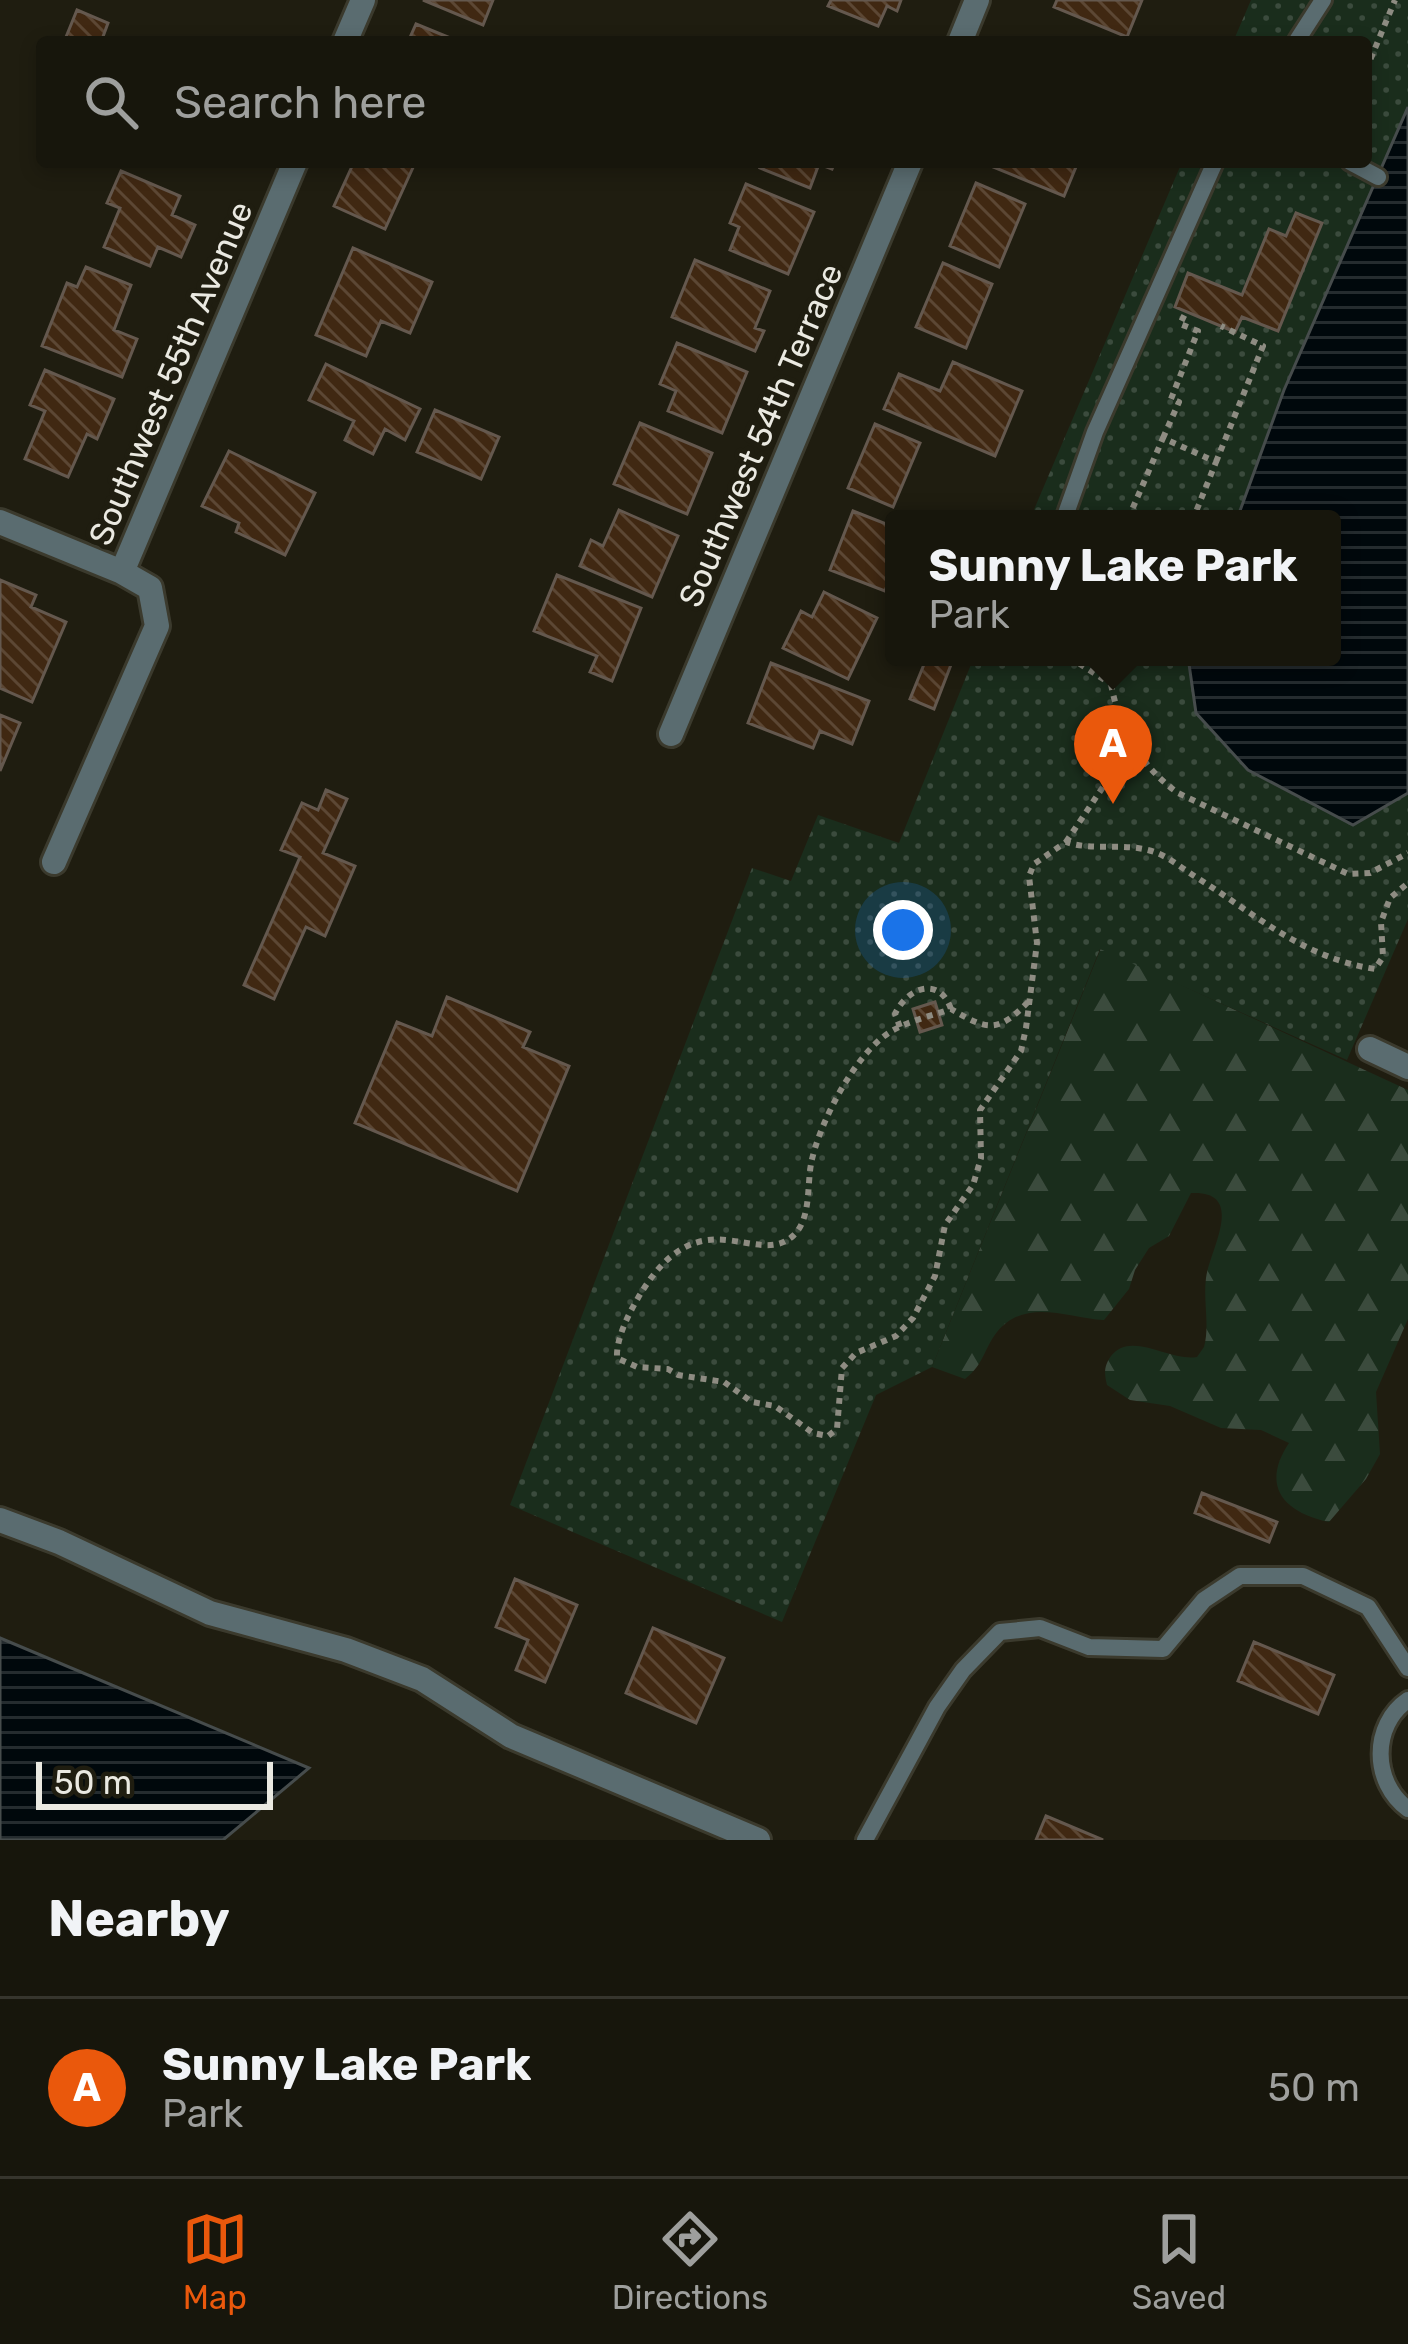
<!DOCTYPE html>
<style>
body{margin:0;font-family:Rubik,sans-serif;background:#24231a;color:#f1f3f6}
.scale{position:absolute;left:36px;bottom:30px;width:237px;box-sizing:border-box;padding-left:12px;border:6px solid #eae9e1;border-top:0;font-size:33px;line-height:42px;white-space:nowrap;color:#eae9e1;-webkit-text-stroke:9px #1f1d10;paint-order:stroke}
.you{position:absolute;left:903px;top:930px;width:42px;height:42px;margin:-30px;border:9px solid #fff;border-radius:50%;background:#1a73e8;box-shadow:0 0 0 18px #1a73e833}
.badge{display:grid;place-items:center;width:78px;height:78px;border-radius:50%;background:#ea580c;color:#fff;font-size:39px;font-weight:700}
.pin{position:absolute;translate:-50% -99px;filter:drop-shadow(0 3px 6px #0008)}
.pin::after{content:'';position:absolute;top:63px;width:42px;height:36px;background:inherit;clip-path:polygon(0 0,100% 0,50% 100%)}
.popup{position:absolute;left:885px;top:510px;width:456px;height:156px;box-sizing:border-box;display:grid;place-content:center;border-radius:12px;background:#17160c;filter:drop-shadow(0 3px 9px #0005);font-size:39px;white-space:nowrap;color:#9e9f9d}
.popup b{font-size:45px;color:#f1f3f6}
.popup::after{content:'';position:absolute;left:50%;top:100%;margin-left:-24px;border:24px solid transparent;border-top-color:#17160c}
.list{margin:0;padding:0;list-style:none}
h2{display:flex;justify-content:space-between;align-items:center;height:156px;margin:0;padding:0 48px;font-size:51px}
h2 small{font-size:39px;font-weight:400;color:#9e9f9d}
.list li{display:grid;grid-template-columns:78px 1fr auto;gap:36px;align-items:center;box-sizing:border-box;height:180px;padding:0 48px;border-top:3px solid #36352d}
.list b{display:block;font-size:45px;white-space:nowrap}
.list p{margin:0;font-size:39px;white-space:nowrap;color:#9e9f9d}
.list em{font-size:39px;font-style:normal;color:#9e9f9d}
.icon{flex:none;width:66px;height:66px;fill:none;stroke:currentColor;stroke-width:2;stroke-linecap:round;stroke-linejoin:round}
.map{position:relative;flex:none;width:1408px;height:1840px;overflow:hidden}
.search{position:absolute;background:#17160c;box-shadow:0 6px 18px #0003;left:36px;right:36px;top:36px;height:132px;display:flex;align-items:center;gap:30px;box-sizing:border-box;padding:0 42px;border-radius:12px;color:#9e9f9d;font-size:45px}
.sheet{height:336px;background:#17160c}
nav{display:flex;justify-content:space-around;align-items:center;box-sizing:border-box;height:168px;border-top:3px solid #36352d;background:#17160c;font-size:33px;color:#9e9f9d}
nav a{display:grid;justify-items:center;gap:6px}
nav .on{color:#ea580c}
.map>svg:first-child{display:block}
.forest{fill:url(#forest-firs)}
.park{fill:url(#park-dots)}
.water{fill:url(#water-rules);stroke:#464c4c;stroke-width:3}
.building{fill:url(#building-back-hatch);stroke:#64584e;stroke-width:3}
.lines{fill:none;stroke-linecap:round;stroke-linejoin:round}
.lane-casing{stroke:#3b3a2d;stroke-width:22}
.street-casing{stroke:#3b3a2d;stroke-width:30}
.path{stroke:#8e8c82;stroke-width:6;stroke-dasharray:6 6;stroke-linecap:butt}
.lane{stroke:#5a6c70;stroke-width:16}
.street{stroke:#5a6c70;stroke-width:24}
.labels{text-anchor:middle;stroke-width:10;stroke-linejoin:round;paint-order:stroke}
.street-label{font-size:33px;fill:#eae9e1;stroke:#1f1d10}
</style>
<div class="map">
<svg width="1408" height="1840" viewBox="0 0 1408 1840">
<defs>
<pattern id="forest-firs" width="22" height="20" patternUnits="userSpaceOnUse" patternTransform="scale(3)"><rect width="22" height="20" fill="#1a2d1c"/><path d="M5 1l3.5 6h-7zM16 11l3.5 6h-7z" fill="#3b4b3d"/></pattern>
<pattern id="park-dots" width="8" height="8" patternUnits="userSpaceOnUse" patternTransform="scale(3)"><rect width="8" height="8" fill="#1a2d1c"/><path d="M2 2h.1M6 6h.1" fill="none" stroke="#3b4b3d" stroke-width="1.8" stroke-linecap="round"/></pattern>
<pattern id="water-rules" width="6" height="5" patternUnits="userSpaceOnUse" patternTransform="scale(3)"><rect width="6" height="5" fill="#00080c"/><path d="M0 2.5h6" fill="none" stroke="#252c2f"/></pattern>
<pattern id="building-back-hatch" width="6" height="6" patternUnits="userSpaceOnUse" patternTransform="scale(3)"><rect width="6" height="6" fill="#402812"/><path d="M-1 5l2 2M0 0l6 6M5-1l2 2" fill="none" stroke="#5c4734"/></pattern>
</defs>
<rect width="100%" height="100%" fill="#1f1d10"/>
<!-- forest -->
<path class="forest" d="M1101,948L1408,1090V1319L1376,1392L1380,1454L1366,1479L1329,1522C1282,1512 1261,1485 1289,1443L1261,1430L1221,1428L1170,1406L1130,1400L1107,1385C1104,1373 1104,1366 1111,1356C1131,1330 1170,1362 1197,1357L1204,1347C1210,1325 1203,1301 1206,1278C1209,1251 1248,1190 1191,1193L1169,1236L1149,1248L1135,1270L1129,1289L1104,1320C1067,1318 1026,1297 997,1332C983,1350 985,1363 965,1379L932,1367Z"/>
<!-- park -->
<path class="park" d="M1251,0H1408V107L1284,390L1237,519H1030L1182,162H1366V42H1233Z
M974,657H1188L1196,713L1352,825L1408,793V919L1347,1060L1100,949L932,1367L876,1395L782,1622L510,1505L752,868L791,881L818,815L899,843Z"/>
<!-- water -->
<path class="water" d="M1408,107V793L1353,825L1248,770L1196,713L1188,657H1332V519H1237L1284,390Z
M0,1638L309,1768L223,1840H0Z"/>
<!-- building -->
<path class="building" d="M423,0H493L483,25Z
M831,0H901L897,11L887,6L878,26L828,6Z
M1057,0H1142L1127,37L1054,7Z
M77,10L108,23L101,42H64Z
M416,24L460,42H408Z
M354,162L415,163L385,229L334,206Z
M763,162H835L832,169L819,164L810,188L760,168Z
M989,162H1078L1064,196L988,165Z
M121,171L180,196L172,215L195,225L181,257L158,247L150,266L104,247L120,208L107,203Z
M976,183L1025,204L999,267L950,246Z
M746,184L814,212L788,274L730,250L739,227L730,223Z
M1296,213L1322,223L1278,331L1242,317L1235,332L1175,307L1188,273L1242,295L1269,229L1286,236Z
M353,248L432,282L410,333L381,321L366,356L316,335Z
M695,260L770,291L755,328L764,331L755,351L672,317Z
M943,263L992,284L966,348L916,327Z
M86,267L131,285L114,330L137,339L122,377L42,346L67,283L77,287Z
M677,343L747,372L722,433L668,411L676,391L660,384Z
M953,362L1022,391L995,456L884,409L899,374L940,391Z
M326,364L420,409L405,440L385,429L373,454L345,440L354,421L309,400Z
M45,370L114,399L97,439L87,434L68,477L25,459L45,411L30,405Z
M435,410L499,437L481,479L417,452Z
M640,423L712,453L687,514L614,484Z
M875,424L920,443L893,507L848,488Z
M229,451L315,493L285,555L236,532L239,523L202,506Z
M619,510L678,536L652,597L580,566L591,540L603,546Z
M853,511L894,527V567L885,591L830,570Z
M557,575L641,608L612,681L590,672L597,656L534,631Z
M0,580L36,595L31,607L66,622L32,702L0,688Z
M824,592L877,618L848,679L783,648L801,611L812,617Z
M927,657L952,662L934,709L910,699Z
M771,663L869,701L852,744L820,731L813,748L748,723Z
M0,715L20,723L0,771Z
M326,790L347,799L323,853L355,866L325,936L306,927L274,999L244,985L300,857L281,850L302,803L318,810Z
M447,997L530,1032L523,1047L569,1066L517,1191L355,1123L397,1022L432,1036Z
M935,1002L942,1025L920,1032L913,1009Z
M1202,1493L1277,1522L1269,1542L1195,1513Z
M515,1579L577,1605L545,1682L516,1670L528,1640L496,1627Z
M653,1628L724,1658L696,1723L626,1693Z
M1254,1642L1334,1675L1318,1714L1238,1681Z
M1046,1816L1103,1840H1036Z"/>
<g class="lines">
<defs>
<path id="lane" d="M1296,42L1323,0
M1350,162L1378,177
M1064,519L1095,432L1215,162
M1408,1700C1371,1725 1372,1783 1408,1809
M865,1840L937,1707L963,1670L1000,1632L1040,1628L1089,1647L1163,1649L1204,1600L1240,1576H1303L1368,1607L1408,1668"/>
<path id="street" d="M345,42L363,0
M960,42L977,0
M0,522L122,572L150,588L157,626L54,862
M122,572L295,162
M671,734L910,162
M1370,1049L1408,1067
M0,1520L59,1542L210,1613L346,1650L422,1679L511,1736L758,1840"/>
</defs>
<!-- lane casing -->
<use href="#lane" class="lane-casing"/>
<!-- street casing -->
<use href="#street" class="street-casing"/>
<!-- path -->
<path class="path" d="M1366,70L1395,0
M1163,438L1179,402L1171,399L1198,331L1180,324L1186,312
M1216,462L1263,346L1221,326
M1128,519L1163,438L1216,462L1193,519
M1069,657L1111,684L1122,657
M1111,684C1119,728 1141,767 1178,793L1348,874L1370,873L1408,853
M1066,842L1105,784L1125,731
M1028,1002C997,1034 987,1030 951,1009C931,1016 908,1021 890,1032C855,1054 819,1123 811,1164C807,1186 811,1218 794,1235C756,1271 700,1191 638,1298C628,1315 616,1339 617,1358L637,1367L668,1369L678,1375L724,1382L752,1402L775,1406L813,1433L828,1436L837,1429L842,1368L856,1353L896,1336L913,1318L935,1276L945,1225L973,1185L981,1158L980,1110L1021,1051L1026,1028L1037,943L1029,876L1034,864L1066,842C1095,852 1127,841 1157,853C1170,858 1183,869 1196,877C1255,914 1303,958 1375,969L1383,957L1381,922L1390,898L1408,883
M900,1027L895,1014C907,988 939,975 951,1009"/>
<!-- lane -->
<use href="#lane" class="lane"/>
<!-- street -->
<use href="#street" class="street"/>
</g>
<g class="labels">
<!-- street labels -->
<g class="street-label">
<text transform="translate(170 373) rotate(-67)" y="12">Southwest 55th Avenue</text>
<text transform="translate(760 435) rotate(-67)" y="12">Southwest 54th Terrace</text>
</g>
</g>
</svg>
<div class="scale">50 m</div>
<div class="you"></div>
<div class="pin badge" style="left:1113px;top:804px">A</div>
<div class="popup"><b>Sunny Lake Park</b>Park</div>
<div class="search"><svg class="icon" aria-label="search" viewBox="0 0 24 24"><circle cx="10" cy="10" r="6"/><path d="M15 15l6 6"/></svg>Search here</div>
</div>
<section class="sheet">
<h2>Nearby<small></small></h2>
<ul class="list">
<li><span class="badge">A</span><div><b>Sunny Lake Park</b><p>Park</p></div><em>50 m</em></li>
</ul>
</section>
<nav>
<a class="on"><svg class="icon" aria-label="map" viewBox="0 0 24 24"><path d="M3 6l6-2 6 2 6-2v14l-6 2-6-2-6 2zM9 4v14M15 6v14"/></svg>Map</a>
<a><svg class="icon" aria-label="directions" viewBox="0 0 24 24"><path d="M12 3l9 9-9 9-9-9zM9 14v-3h6M13 9l2 2-2 2"/></svg>Directions</a>
<a><svg class="icon" aria-label="saved" viewBox="0 0 24 24"><path d="M7 4h10v16l-5-4-5 4z"/></svg>Saved</a>
</nav>
